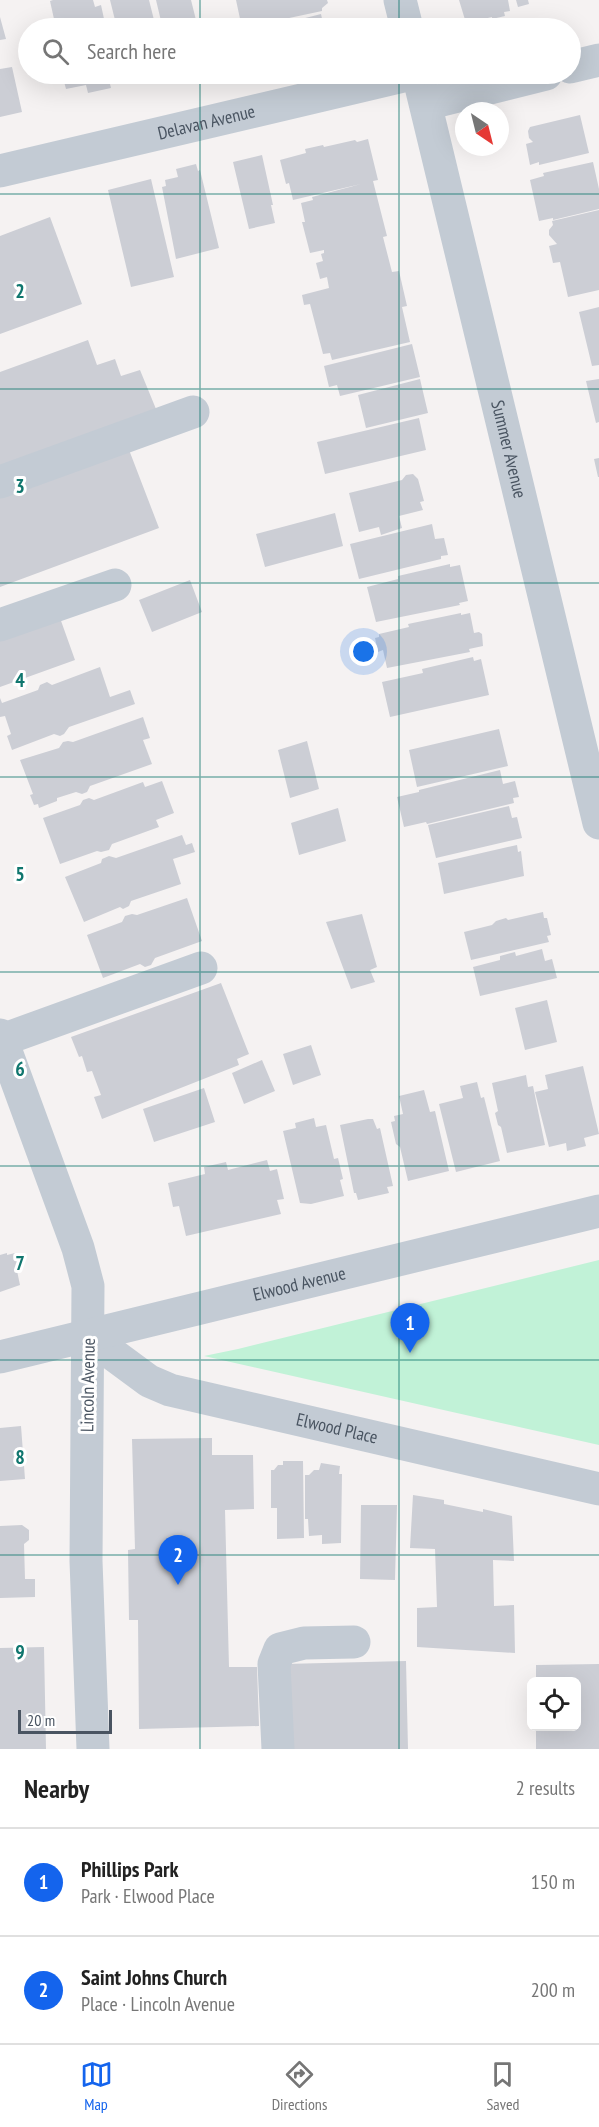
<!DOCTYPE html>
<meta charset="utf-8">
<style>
body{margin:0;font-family:"PT Sans Narrow",sans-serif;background:#f6f6f6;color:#222}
.controls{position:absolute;right:18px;bottom:18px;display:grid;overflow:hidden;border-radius:9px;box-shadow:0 6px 24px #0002}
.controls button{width:54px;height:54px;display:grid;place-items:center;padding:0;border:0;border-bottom:2px solid #e0e0e0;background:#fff;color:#222;font:30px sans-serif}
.compass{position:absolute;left:455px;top:102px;width:54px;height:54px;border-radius:50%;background:#fff;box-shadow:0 6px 24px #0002;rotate:145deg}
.scale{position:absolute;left:18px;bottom:15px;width:94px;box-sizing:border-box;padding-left:6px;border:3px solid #495461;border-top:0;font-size:16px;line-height:21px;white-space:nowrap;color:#495461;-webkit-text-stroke:4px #fff;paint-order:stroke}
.you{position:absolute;left:364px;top:652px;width:21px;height:21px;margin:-15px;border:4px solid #fff;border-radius:50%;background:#1a73e8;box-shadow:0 0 0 9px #1a73e833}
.badge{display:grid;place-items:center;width:39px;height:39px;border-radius:50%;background:#1464ed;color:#fff;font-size:20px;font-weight:700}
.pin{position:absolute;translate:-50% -50px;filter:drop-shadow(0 2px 3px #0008)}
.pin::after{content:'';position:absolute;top:32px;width:21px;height:18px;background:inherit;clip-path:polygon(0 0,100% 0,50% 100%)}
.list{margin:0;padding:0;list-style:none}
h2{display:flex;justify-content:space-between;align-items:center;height:78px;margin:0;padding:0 24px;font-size:26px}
h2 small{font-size:20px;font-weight:400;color:#767676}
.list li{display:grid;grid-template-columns:39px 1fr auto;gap:18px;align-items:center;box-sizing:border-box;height:108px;padding:0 24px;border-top:2px solid #e0e0e0}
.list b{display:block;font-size:22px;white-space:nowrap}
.list p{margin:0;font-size:20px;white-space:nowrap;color:#767676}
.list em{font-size:20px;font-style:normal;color:#767676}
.icon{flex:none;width:33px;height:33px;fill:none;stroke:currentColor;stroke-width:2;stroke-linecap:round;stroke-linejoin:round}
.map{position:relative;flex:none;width:599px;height:1749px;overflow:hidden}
.search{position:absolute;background:#fff;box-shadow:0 6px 24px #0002;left:18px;right:18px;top:18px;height:66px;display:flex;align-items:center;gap:15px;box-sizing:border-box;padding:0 21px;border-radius:33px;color:#767676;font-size:22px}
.sheet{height:294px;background:#fff}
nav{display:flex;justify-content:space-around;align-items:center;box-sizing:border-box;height:84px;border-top:2px solid #e0e0e0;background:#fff;font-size:16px;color:#767676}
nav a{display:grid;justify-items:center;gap:3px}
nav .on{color:#1464ed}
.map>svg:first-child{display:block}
.green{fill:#c1f2d7}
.building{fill:#ccced5}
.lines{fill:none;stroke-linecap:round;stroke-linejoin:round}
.minor{stroke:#c3cbd4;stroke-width:33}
.grid{fill:none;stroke:#0f766e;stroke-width:1.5;stroke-opacity:0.55}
.labels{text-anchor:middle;stroke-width:6;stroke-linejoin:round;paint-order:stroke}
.street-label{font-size:18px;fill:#495461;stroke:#fff}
.grid-label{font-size:20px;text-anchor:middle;font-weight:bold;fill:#0f766e;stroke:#fff;stroke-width:6;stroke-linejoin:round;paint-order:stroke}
</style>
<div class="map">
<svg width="599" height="1749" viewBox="0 0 599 1749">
<rect width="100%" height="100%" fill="#f5f2f2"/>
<!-- green -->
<path class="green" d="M599,1260V1445L204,1356L238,1349Z"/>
<!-- building -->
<path class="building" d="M53,0H93L95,7L101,5L106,28H52L50,20L54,19L50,1Z
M110,0H149L156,28H117Z
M156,0H191L198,28H158L161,21Z
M236,0H327L328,3L322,8V11L242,28Z
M459,0H508L510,11L504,12L505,16L492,19V17L466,23Z
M516,0H528L529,4L518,7Z
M321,14L324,28H266Z
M0,17L6,39L0,40Z
M12,67L22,112L0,117V69Z
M62,74H116L118,78L109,80L111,88L88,93L86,85L66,89Z
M128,74H160L161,77L131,84Z
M580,115L589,153L539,165V162L530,165L526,144L533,142L529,138L528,131L530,127Z
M368,139L378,180L373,181L387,236L383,237L392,272L399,271L407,306L402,307L410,342L332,360L330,353L323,354L310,304L304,305L302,295L329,288L327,277L320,279L316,263L323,261L321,254L324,253V250L310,253L302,222H305L301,203L313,200L312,197L361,184L293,200L289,183L286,184L280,160L306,153L305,149L323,145L324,147L355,140L357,142Z
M262,155L273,205H271L275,223L249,229L233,162Z
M593,162L599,189V209L553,220V218L539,221L530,180L544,176L543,173Z
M196,164L198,171L200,170L219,248L176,259L162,187L166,186L165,180L178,177L176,169Z
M151,179L174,277L131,287L108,190Z
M599,210V290L568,297L560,262L553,263L549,246L557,244L549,235V230L553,225L552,221Z
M50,217L82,304L0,334V236Z
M599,307V365L592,366L579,312Z
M88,340L97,365L115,359L121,376L140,370L156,409L0,466V372Z
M412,344L420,377L340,396L337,385L329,387L324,366Z
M420,379L428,413L366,428L358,395Z
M599,379V422L596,423L586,381Z
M419,418L426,450L325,474L317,442Z
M126,442L159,528L0,587V490Z
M599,458V477H598L594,459Z
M413,474L418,479L424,501L420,502L423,510L399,516L402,528L381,535L379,527L359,532L349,493L402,480L406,475Z
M335,513L343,546L265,567L256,534Z
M432,524L435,539L444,538L448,555L441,556V559L359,579L350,544Z
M450,564V567L460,565L468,601L459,603L460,605L376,622L367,587L398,579V576Z
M190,580L202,612L152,632L139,600Z
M461,613V615L470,613L474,633L479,632L482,634L483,646L469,649L470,652L387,668L383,650L378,652L375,638L379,637V634L409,627L408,624Z
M60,618L75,660L0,687V637Z
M473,657L474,661L481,659L489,695L390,717L382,682L423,673L422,669Z
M100,667L110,697L130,690L135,704L69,727L64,734L60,736L54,734L12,750L7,736L11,734L5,716L0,717V698L2,703L38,690L40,685L47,682L52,685Z
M143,717L150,738L143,740L152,764L90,786L87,792L82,794L76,792L57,798V801L39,808L38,804L34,805L30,795L33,794L20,760L59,748L63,742L68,741L73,742Z
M499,729L508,766L417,787L409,750Z
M307,741L319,789L290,798L278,750Z
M500,770L503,784L515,781L519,797L513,798L514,803L427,824L426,822L404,827L397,797L419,792V790Z
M162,781L174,813L156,820L159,827L112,844L109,850L101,852L97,851L60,864L43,818L80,805L83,800L89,798L94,800L143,782L145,787Z
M509,806L512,818L517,817L522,838L436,858L428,825Z
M338,808L346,841L299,855L291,823Z
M182,835L186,845L192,843L195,852L173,859L181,884L131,901L129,906L123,909L120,907L84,922L65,877L101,863L102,859L109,856L116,858Z
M517,845L518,852L521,851L524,876L444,894L438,863Z
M187,898L202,941L155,958L151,965L145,967L140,964L103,978L87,935L122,922L125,916L132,914L137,915Z
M543,912L544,918H547L551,935L547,936L549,942L471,960L464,932L492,925L496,921L506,918L508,920Z
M362,914L377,967L370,970L375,982L351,989L326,922Z
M542,949L545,961L552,959L557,978L480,996L473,967L500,960V956L515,952L516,956Z
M221,983L249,1054L237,1059L239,1065L102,1119L94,1097L101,1095L92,1071L87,1072L82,1056L79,1057L71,1037Z
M547,1000L557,1042L525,1050L515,1008Z
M311,1045L321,1075L293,1085L283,1054Z
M262,1060L275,1091L244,1104L232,1073Z
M583,1066L599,1134L584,1138L586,1146L567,1151L566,1143L549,1147L535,1092L548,1089L545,1075Z
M526,1075L528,1087L533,1086L545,1145L507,1153L501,1127L498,1125L495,1113L498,1111L492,1083Z
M477,1082L481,1098L484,1097L500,1161L456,1172L439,1104L463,1098L460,1086Z
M204,1088L215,1122L154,1142L143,1109Z
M424,1090L430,1112L435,1111L449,1171L408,1181L400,1147L396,1144L391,1122L395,1121L394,1116L403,1114L399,1096Z
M314,1118L316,1127L326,1125L334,1159L338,1158L343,1179L340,1180L344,1196L311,1204L300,1203L283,1131L296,1128L295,1123Z
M368,1119H373L377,1129L380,1128L393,1186L387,1187L389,1193L358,1200L356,1193H354L340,1125Z
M267,1160L270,1171L277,1169L284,1199L277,1200L281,1214L186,1236L179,1206L173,1207L168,1183L205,1174L204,1167L226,1162L228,1170Z
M7,1253V1255L15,1253L19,1265L16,1266L20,1285L0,1292V1255Z
M21,1426L25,1479L0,1481V1428Z
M212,1438V1455H253L254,1509L225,1510L229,1667H257L259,1726L139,1729L138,1620H129L128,1550L135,1549L132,1439Z
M283,1461H303L304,1538L277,1539V1508H271V1470H274L278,1465H283Z
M321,1463L340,1466L339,1474H342L341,1543L322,1544V1535L309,1536L308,1519H305V1475H309L314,1470H319Z
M413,1495L444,1500V1504L483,1512V1509L512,1516L514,1561L493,1560L494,1606L514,1605L515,1653L417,1647V1608L437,1607L435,1549L410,1548Z
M361,1505H397L395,1580L360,1579Z
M22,1525L29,1530V1540L24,1544L25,1579H35V1597L0,1598V1526Z
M44,1647L46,1749H0V1648Z
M406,1661L408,1749H287L284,1664Z
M599,1664V1749H536V1726H576V1682H536V1665Z"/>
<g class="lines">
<!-- minor -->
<g class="minor">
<path d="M400,0L407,28"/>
<path d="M570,67L599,60"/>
<path id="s1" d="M418,74L599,823"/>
<path d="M426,104L546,74"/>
<path id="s2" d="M0,171L412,74"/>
<path d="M0,482L193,412"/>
<path d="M0,625L115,585"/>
<path d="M0,1035L78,1248L88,1286L86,1561L93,1749"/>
<path d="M2,1040L201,968"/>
<path id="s3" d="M88,1336L149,1381L170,1390L599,1489"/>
<path id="s4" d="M0,1357L599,1211"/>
<path d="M278,1749L274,1664L280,1649L304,1643L354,1642"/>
</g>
</g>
<!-- grid -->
<path class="grid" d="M200,0V28M399,0V28M200,74V1749M399,74V1749M0,194H599M0,389H599M0,583H599M0,777H599M0,972H599M0,1166H599M0,1360H599M0,1555H599"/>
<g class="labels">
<!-- street labels -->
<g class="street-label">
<text dy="6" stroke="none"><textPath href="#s2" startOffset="212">Delavan Avenue</textPath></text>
<text dy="6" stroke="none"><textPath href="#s1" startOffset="386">Summer Avenue</textPath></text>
<text dy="6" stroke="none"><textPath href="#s4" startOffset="308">Elwood Avenue</textPath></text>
<text transform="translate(88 1385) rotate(-89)" y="6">Lincoln Avenue</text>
<text dy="6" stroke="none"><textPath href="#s3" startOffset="270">Elwood Place</textPath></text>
</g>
</g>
<g class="grid-label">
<text x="20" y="298">2</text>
<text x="20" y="493">3</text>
<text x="20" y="687">4</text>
<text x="20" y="881">5</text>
<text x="20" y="1076">6</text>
<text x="20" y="1270">7</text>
<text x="20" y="1464">8</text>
<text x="20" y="1659">9</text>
</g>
</svg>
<div class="controls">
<button><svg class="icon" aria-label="locate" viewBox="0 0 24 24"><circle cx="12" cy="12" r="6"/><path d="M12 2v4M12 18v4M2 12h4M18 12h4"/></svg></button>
</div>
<svg class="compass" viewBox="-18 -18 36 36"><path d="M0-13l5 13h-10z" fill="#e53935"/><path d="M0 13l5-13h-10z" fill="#767676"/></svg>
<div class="scale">20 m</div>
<div class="you"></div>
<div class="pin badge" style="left:410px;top:1353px">1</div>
<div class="pin badge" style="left:178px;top:1585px">2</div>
<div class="search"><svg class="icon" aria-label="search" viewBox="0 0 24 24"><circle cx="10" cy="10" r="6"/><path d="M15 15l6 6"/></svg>Search here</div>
</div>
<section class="sheet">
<h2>Nearby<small>2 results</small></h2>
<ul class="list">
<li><span class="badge">1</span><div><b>Phillips Park</b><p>Park · Elwood Place</p></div><em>150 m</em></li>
<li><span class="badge">2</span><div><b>Saint Johns Church</b><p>Place · Lincoln Avenue</p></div><em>200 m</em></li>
</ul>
</section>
<nav>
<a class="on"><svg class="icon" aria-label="map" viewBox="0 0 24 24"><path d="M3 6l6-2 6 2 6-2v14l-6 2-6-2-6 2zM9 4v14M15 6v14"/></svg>Map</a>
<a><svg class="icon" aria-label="directions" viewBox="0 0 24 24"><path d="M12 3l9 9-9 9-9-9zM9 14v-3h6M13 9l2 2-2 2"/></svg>Directions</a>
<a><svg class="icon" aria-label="saved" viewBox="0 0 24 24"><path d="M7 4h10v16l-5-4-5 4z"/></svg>Saved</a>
</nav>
